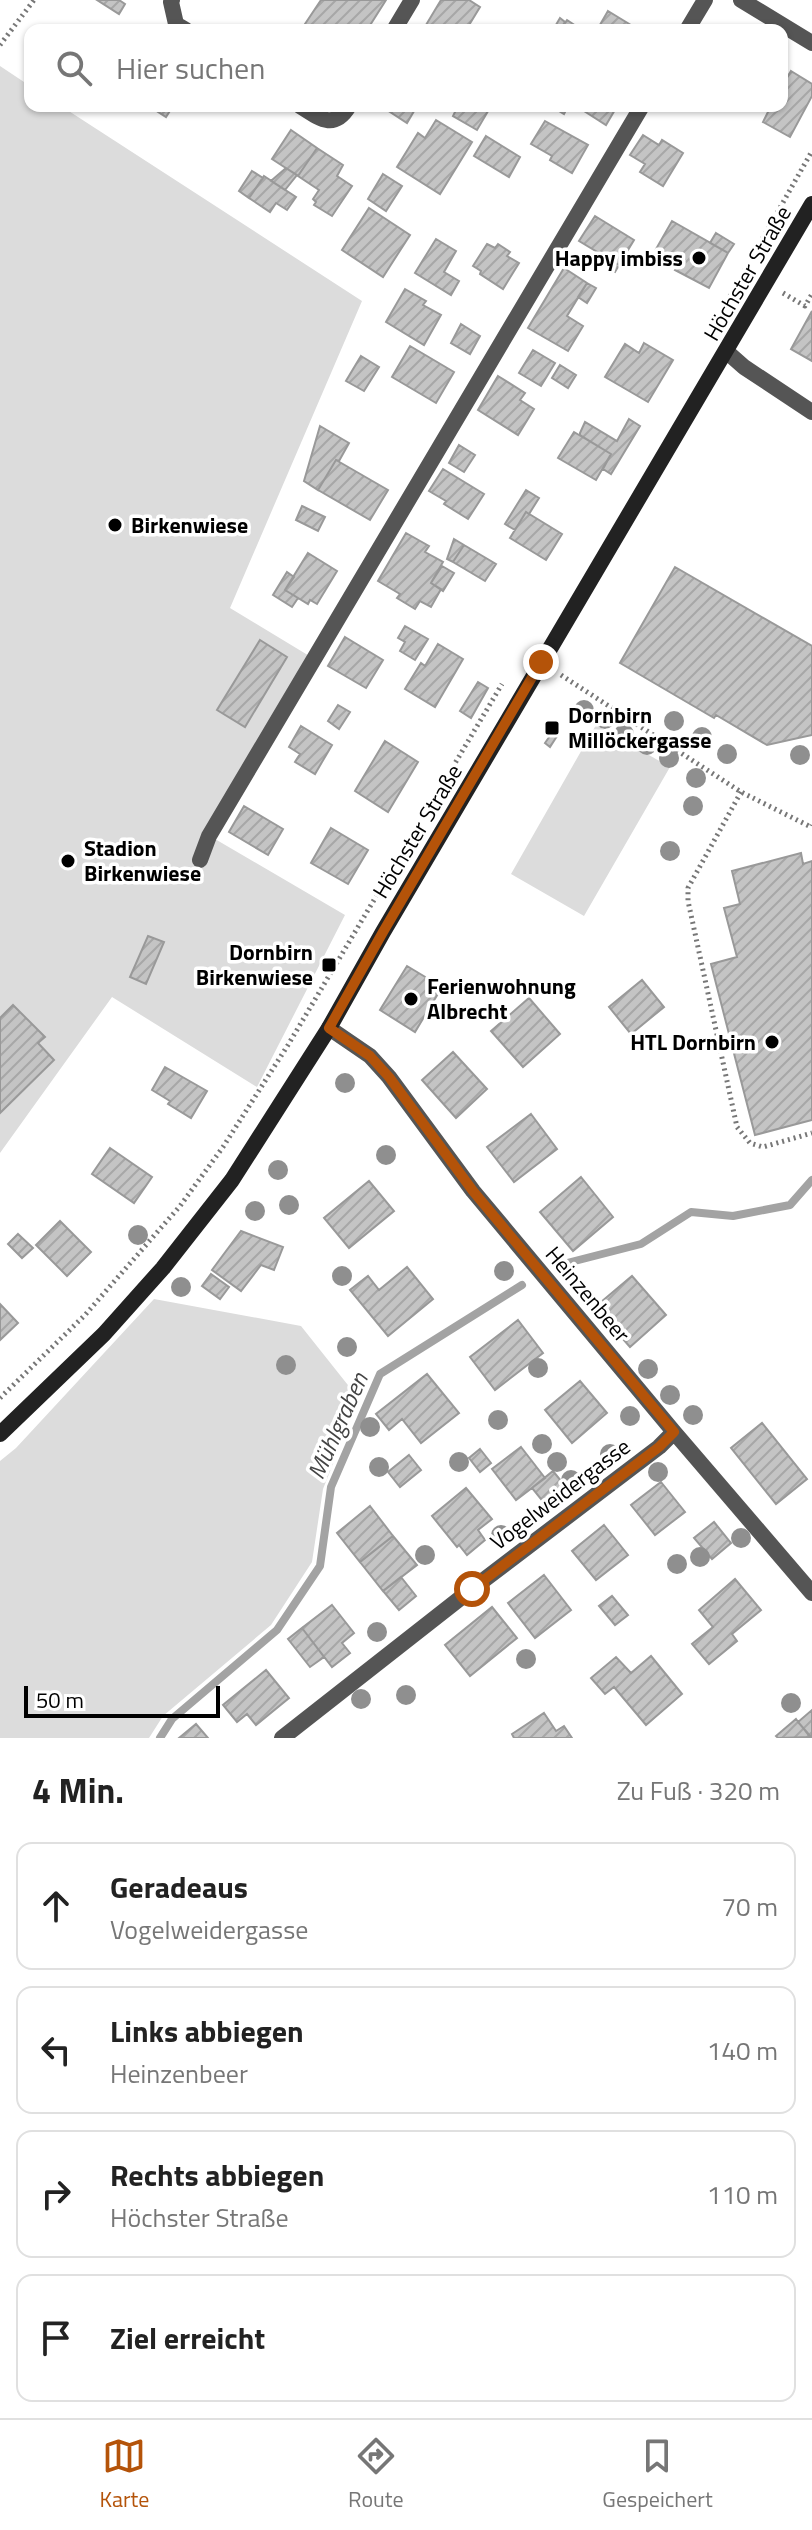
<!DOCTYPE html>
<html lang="de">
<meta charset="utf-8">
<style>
body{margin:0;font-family:"Titillium Web",sans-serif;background:#f2f2f2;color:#222}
.scale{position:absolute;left:24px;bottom:20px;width:196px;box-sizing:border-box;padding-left:8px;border:4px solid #000;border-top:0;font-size:22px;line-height:28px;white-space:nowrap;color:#000;-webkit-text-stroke:6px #fff;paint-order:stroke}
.stop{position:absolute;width:24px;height:24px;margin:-18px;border:6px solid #b45309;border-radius:50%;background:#fff}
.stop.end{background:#b45309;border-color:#fff;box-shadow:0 2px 8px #0008}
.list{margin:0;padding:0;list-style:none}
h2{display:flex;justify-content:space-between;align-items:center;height:104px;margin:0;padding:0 32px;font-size:34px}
h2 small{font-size:26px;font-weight:400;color:#767676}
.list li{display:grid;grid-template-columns:52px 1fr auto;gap:24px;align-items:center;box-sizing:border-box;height:128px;margin:0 16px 16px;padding:0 16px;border:2px solid #e0e0e0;border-radius:16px}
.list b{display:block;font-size:30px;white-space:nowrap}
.list p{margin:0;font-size:26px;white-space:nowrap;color:#767676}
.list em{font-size:26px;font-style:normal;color:#767676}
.icon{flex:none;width:44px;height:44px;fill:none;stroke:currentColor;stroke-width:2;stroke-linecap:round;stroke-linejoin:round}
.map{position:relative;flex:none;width:812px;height:1738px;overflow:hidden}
.search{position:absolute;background:#fff;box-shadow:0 2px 6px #0004;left:24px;right:24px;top:24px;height:88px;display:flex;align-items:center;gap:20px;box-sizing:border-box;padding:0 28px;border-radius:16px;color:#767676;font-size:30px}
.sheet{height:680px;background:#fff}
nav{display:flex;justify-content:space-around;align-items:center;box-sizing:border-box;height:112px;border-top:2px solid #e0e0e0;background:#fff;font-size:22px;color:#767676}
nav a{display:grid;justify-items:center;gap:4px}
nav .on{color:#b45309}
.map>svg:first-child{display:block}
.green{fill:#dcdcdc}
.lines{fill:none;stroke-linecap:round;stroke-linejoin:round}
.stream{stroke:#a3a3a3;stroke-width:8}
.building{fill:url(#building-hatch);stroke:#999;stroke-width:2}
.path{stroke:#777;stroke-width:5;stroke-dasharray:2 4;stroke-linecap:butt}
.minor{stroke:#555;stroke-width:16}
.secondary{stroke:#222;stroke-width:16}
.tree{fill:#8f8f8f}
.route{stroke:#b45309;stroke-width:10}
.poi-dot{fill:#000;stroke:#fff;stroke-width:3}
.labels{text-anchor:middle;stroke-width:7;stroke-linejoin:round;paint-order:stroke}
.poi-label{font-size:22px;font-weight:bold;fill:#000;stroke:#fff;text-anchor:start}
.street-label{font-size:22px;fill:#000;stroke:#fff}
.water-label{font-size:24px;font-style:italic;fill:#444;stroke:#fff}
</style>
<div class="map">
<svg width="812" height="1738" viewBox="0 0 812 1738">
<defs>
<pattern id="building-hatch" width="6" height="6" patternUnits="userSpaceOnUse" patternTransform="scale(2)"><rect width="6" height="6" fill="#c4c4c4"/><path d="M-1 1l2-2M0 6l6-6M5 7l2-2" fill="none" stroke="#a7a7a7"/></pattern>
</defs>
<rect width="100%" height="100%" fill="#fff"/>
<!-- green -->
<path class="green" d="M0,66L30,86V106H61L362,301L230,608L311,657L215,839L345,915L257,1087L112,997L0,1153Z
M596,725L670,767L584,916L511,874Z
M154,1299L301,1326L359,1399L323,1489L312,1562L271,1625L163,1716L149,1738H0V1461L16,1448Z"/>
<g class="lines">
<!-- stream -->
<path class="stream" d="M567,1263L641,1244L691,1212L733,1216L790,1205L812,1180
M160,1738L172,1719L277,1630L320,1566L331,1487L380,1374L522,1285"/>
</g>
<!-- building -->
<path class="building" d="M97,0H119L125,4L119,14Z
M321,0H386L367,30H301Z
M441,0H469L480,7L466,30H423Z
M608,11L639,30H597Z
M560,18L565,22L560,30H553Z
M567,20L582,30H560Z
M791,71L812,84V96L790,137L763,122L771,106H782V86Z
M149,106H173L166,117Z
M381,106H417L407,123Z
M458,106H491L477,130L453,116Z
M551,106H568L564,114Z
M587,106H613L616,108L606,125L584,111Z
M436,120L472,142L440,194L397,167L418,133L425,138Z
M545,121L588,145L572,173L550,160L552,156L531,144Z
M291,130L317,148L298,176L272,159Z
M643,135L659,145L662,140L683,153L663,186L640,172L645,164L630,155Z
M486,136L520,157L509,177L474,156Z
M317,148L343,165L337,176L352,186L332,216L314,205L316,202L313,199L319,190L298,176Z
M286,168L297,175L285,190L271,181Z
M252,171L263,178L249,198L239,191Z
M383,174L402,186L386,211L368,199Z
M264,176L296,197L287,210L276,203L270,212L249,198Z
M369,208L410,235L383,277L342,250Z
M595,216L634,240L619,265L579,241Z
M672,221L728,253L709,288L675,270L680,262L656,249Z
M716,233L734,244L728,253L710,243Z
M436,239L456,251L444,272L459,281L451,295L415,273Z
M487,244L495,248L498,244L510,252L507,256L519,263L503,289L480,274L481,271L473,266Z
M599,253L619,265L615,272L594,260Z
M564,268L587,283L567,316L583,326L568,351L528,328Z
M587,283L596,288L587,303L578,297Z
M405,289L426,301L423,305L441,315L424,345L386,322Z
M812,311V361L791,349Z
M461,324L480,336L470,354L451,343Z
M644,343L673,360L648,402L605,377L625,344L639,353Z
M410,346L454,372L436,403L392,377Z
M533,350L555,363L541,386L519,373Z
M361,356L379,367L364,391L346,381Z
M560,365L576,375L568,388L552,378Z
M498,376L525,393L520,400L534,409L518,435L478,410Z
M629,419L640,426L611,474L603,469L611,454L580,435V433L585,422L617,441Z
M320,426L349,443L339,461L336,460L318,490L304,481Z
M574,432L611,454L596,480L558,458Z
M459,445L475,455L464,472L449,463Z
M336,460L388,490L370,520L318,490Z
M443,469L484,494L468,519L444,504L446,501L429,491Z
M526,490L539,498L529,514L526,512L515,530L505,524Z
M302,506L325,517L318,531L296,520Z
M526,512L562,534L546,560L510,538Z
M406,533L429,546L425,552L443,562L431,583L441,589L431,607L420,601L415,609L397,598L400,594L378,581Z
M454,539L464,545L453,562L447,559Z
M464,545L496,564L485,581L453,562Z
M308,553L337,571L317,604L310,600L308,604L285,590Z
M442,566L454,573L443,591L431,583Z
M675,567L812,646V735L767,745L716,715L714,718L620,663Z
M287,572L294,577L285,590L298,598L292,607L273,595Z
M405,626L428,639L415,660L400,651L405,642L398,638Z
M345,637L383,660L366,688L328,666Z
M260,640L287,657L245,727L217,710Z
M438,644L463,659L435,707L405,689L421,663L425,666Z
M478,682L488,688L471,718L460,711Z
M338,705L350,712L339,729L328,721Z
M301,726L332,745L315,774L295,762L300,754L289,747Z
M552,733L557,736L550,747L545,743Z
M385,741L418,762L388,812L355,791Z
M244,806L283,829L268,855L229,832Z
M331,828L368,850L348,884L311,863Z
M801,853L803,864L812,861V1120L755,1135L711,964L737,957L724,908L740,904L732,871Z
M148,936L164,942L146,984L130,977Z
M407,966L442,987L415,1032L380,1010Z
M642,980L664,1007L631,1034L609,1007Z
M529,998L560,1034L523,1067L491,1031Z
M13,1005L45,1037L38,1043L54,1060L0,1113V1018Z
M453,1052L487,1089L456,1118L422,1080Z
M165,1067L207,1091L191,1118L168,1104L170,1101L152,1090Z
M531,1114L557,1149L514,1182L487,1147Z
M110,1148L152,1177L134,1203L92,1174Z
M581,1177L613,1217L573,1251L540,1212Z
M369,1181L394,1211L349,1248L324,1218Z
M60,1221L91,1252L67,1276L36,1245Z
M241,1231L283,1247L274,1270L261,1265L241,1291L212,1270Z
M18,1234L33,1248L22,1258L8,1244Z
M407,1267L433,1299L388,1336L350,1290L368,1276L379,1290Z
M211,1274L229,1287L220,1299L202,1286Z
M632,1276L666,1315L630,1347L595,1307Z
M0,1304L18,1323L0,1340Z
M518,1320L543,1353L495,1390L470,1357Z
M427,1374L459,1413L421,1443L402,1419L389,1430L376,1414Z
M580,1381L607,1413L572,1443L545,1410Z
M762,1423L807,1479L776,1504L731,1448Z
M521,1447L545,1478L516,1500L492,1469Z
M480,1449L491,1463L480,1472L469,1458Z
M409,1455L421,1470L400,1487L388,1472Z
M553,1471L570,1492L549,1509L532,1488Z
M661,1482L685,1512L655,1535L631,1505Z
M466,1488L492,1519L478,1530L485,1540L467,1555L459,1545L457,1547L432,1516Z
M370,1506L393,1536L360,1562L337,1533Z
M714,1522L731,1543L712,1559L694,1538Z
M604,1525L628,1555L596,1580L572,1551Z
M393,1536L417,1565L383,1591L360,1562Z
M544,1575L571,1610L535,1638L508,1603Z
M401,1577L416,1596L399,1610L383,1591Z
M735,1579L761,1610L732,1634L737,1641L709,1664L692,1644L713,1627L699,1610Z
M612,1596L628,1615L615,1625L599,1606Z
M332,1605L354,1633L342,1643L350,1653L332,1667L302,1628Z
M492,1607L517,1638L470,1676L445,1645Z
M302,1628L324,1657L310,1667L288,1639Z
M651,1656L682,1694L646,1725L614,1687L605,1694L591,1678L616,1657L631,1673Z
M266,1670L289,1698L256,1725L247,1714L237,1722L223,1705Z
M812,1710V1738L798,1722Z
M544,1713L556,1731L564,1726L572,1738H514L512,1734Z
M796,1719L810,1737L778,1738L776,1736Z
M196,1724L208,1738H179Z"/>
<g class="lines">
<!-- path -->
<path class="path" d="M0,45L34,0
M783,293L805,306L812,294
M724,307L812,151
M561,675L741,792L811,827L812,825
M741,792L688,888V901L737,1127L750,1143L763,1147L812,1133
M0,1398L85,1315L180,1206L223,1147L288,1045L502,684"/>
<!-- minor -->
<path class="minor" d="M172,0L171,2L176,24L186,30
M741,0L812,43
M394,30L412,0
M687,30L705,0
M300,106C319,118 334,131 349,106
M727,352L744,367L812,412
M200,860L209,836L642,106
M329,1028L370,1056L389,1077L473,1191L674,1432L812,1593
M282,1738L472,1589L659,1447L674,1432"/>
<!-- secondary -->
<path class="secondary" d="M0,1434L104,1334L163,1268L232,1180L329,1028L383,932L812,204"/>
</g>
<!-- trees -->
<g class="tree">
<circle cx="584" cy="710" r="10"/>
<circle cx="605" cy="719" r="10"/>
<circle cx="674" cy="721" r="10"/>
<circle cx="624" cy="734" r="10"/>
<circle cx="702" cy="737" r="10"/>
<circle cx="647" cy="745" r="10"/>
<circle cx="727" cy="754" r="10"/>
<circle cx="800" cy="755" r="10"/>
<circle cx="669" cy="758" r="10"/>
<circle cx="696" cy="778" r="10"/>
<circle cx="693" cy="806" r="10"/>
<circle cx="670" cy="851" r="10"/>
<circle cx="345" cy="1083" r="10"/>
<circle cx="386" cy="1155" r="10"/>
<circle cx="278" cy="1170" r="10"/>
<circle cx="289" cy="1205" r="10"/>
<circle cx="255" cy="1211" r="10"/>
<circle cx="138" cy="1235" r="10"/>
<circle cx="504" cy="1271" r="10"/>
<circle cx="342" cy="1276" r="10"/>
<circle cx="181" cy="1287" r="10"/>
<circle cx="347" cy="1347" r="10"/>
<circle cx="286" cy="1365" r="10"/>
<circle cx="538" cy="1368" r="10"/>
<circle cx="648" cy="1369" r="10"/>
<circle cx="670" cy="1395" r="10"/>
<circle cx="693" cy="1415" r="10"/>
<circle cx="630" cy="1416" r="10"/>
<circle cx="498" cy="1420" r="10"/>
<circle cx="370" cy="1427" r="10"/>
<circle cx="542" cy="1444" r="10"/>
<circle cx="610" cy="1454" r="10"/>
<circle cx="459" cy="1462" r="10"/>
<circle cx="557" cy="1462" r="10"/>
<circle cx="379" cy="1467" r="10"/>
<circle cx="658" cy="1472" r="10"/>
<circle cx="571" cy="1480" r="10"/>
<circle cx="501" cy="1535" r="10"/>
<circle cx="741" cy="1538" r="10"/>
<circle cx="425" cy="1555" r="10"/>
<circle cx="700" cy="1557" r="10"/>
<circle cx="677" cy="1564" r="10"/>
<circle cx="377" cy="1632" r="10"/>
<circle cx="526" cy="1659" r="10"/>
<circle cx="406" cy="1695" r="10"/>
<circle cx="361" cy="1699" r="10"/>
<circle cx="791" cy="1703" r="10"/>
</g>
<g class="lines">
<!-- route -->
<path class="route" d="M472,1589L659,1447L674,1432L473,1191L389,1077L370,1056L329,1028L383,932L541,662"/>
</g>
<!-- markers -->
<g class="poi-dot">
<circle cx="699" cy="258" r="8"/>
<circle cx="115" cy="525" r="8"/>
<rect x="544" y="720" width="16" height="16" rx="4"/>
<circle cx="68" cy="861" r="8"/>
<rect x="321" y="957" width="16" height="16" rx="4"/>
<circle cx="411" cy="999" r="8"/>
<circle cx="772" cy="1042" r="8"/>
</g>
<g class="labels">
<!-- poi labels -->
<g class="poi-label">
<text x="683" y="266" text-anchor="end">Happy imbiss</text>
<text x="131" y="533">Birkenwiese</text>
<text x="568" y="723">Dornbirn<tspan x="568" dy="25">Millöckergasse</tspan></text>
<text x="84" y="856">Stadion<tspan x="84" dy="25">Birkenwiese</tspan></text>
<text x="313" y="960" text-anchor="end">Dornbirn<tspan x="313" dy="25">Birkenwiese</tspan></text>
<text x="427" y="994">Ferienwohnung<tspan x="427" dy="25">Albrecht</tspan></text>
<text x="756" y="1050" text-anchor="end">HTL Dornbirn</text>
</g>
<!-- street labels -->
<g class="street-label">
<text transform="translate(747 273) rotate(-60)" y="8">Höchster Straße</text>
<text transform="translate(417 831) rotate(-59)" y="8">Höchster Straße</text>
<text transform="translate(588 1294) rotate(50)" y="8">Heinzenbeer</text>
<text transform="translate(560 1494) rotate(-37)" y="8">Vogelweidergasse</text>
</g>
<!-- water labels -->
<g class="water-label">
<text transform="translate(338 1426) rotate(-66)" y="8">Mühlgraben</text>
</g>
</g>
</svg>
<div class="scale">50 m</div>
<div class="stop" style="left:472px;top:1589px"></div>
<div class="stop end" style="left:541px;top:662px"></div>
<div class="search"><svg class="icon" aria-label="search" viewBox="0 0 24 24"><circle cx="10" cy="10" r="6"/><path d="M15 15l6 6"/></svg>Hier suchen</div>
</div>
<section class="sheet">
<h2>4 Min.<small>Zu Fuß · 320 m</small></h2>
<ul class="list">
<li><svg class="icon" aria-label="ahead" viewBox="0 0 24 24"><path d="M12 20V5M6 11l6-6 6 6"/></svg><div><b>Geradeaus</b><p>Vogelweidergasse</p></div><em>70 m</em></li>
<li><svg class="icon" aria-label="left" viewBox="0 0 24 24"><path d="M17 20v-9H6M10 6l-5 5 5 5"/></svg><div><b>Links abbiegen</b><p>Heinzenbeer</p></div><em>140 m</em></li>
<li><svg class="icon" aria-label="right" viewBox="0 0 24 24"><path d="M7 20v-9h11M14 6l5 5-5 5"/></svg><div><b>Rechts abbiegen</b><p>Höchster Straße</p></div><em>110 m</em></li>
<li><svg class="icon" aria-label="arrive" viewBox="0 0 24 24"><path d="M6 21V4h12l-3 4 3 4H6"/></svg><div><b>Ziel erreicht</b></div></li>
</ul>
</section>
<nav>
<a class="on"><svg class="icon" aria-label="map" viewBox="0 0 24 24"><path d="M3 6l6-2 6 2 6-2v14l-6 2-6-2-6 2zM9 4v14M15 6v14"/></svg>Karte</a>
<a><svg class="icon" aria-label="directions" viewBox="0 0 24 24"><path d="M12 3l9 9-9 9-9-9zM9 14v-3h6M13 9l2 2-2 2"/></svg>Route</a>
<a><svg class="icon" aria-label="saved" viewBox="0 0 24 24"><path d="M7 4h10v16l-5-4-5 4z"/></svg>Gespeichert</a>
</nav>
